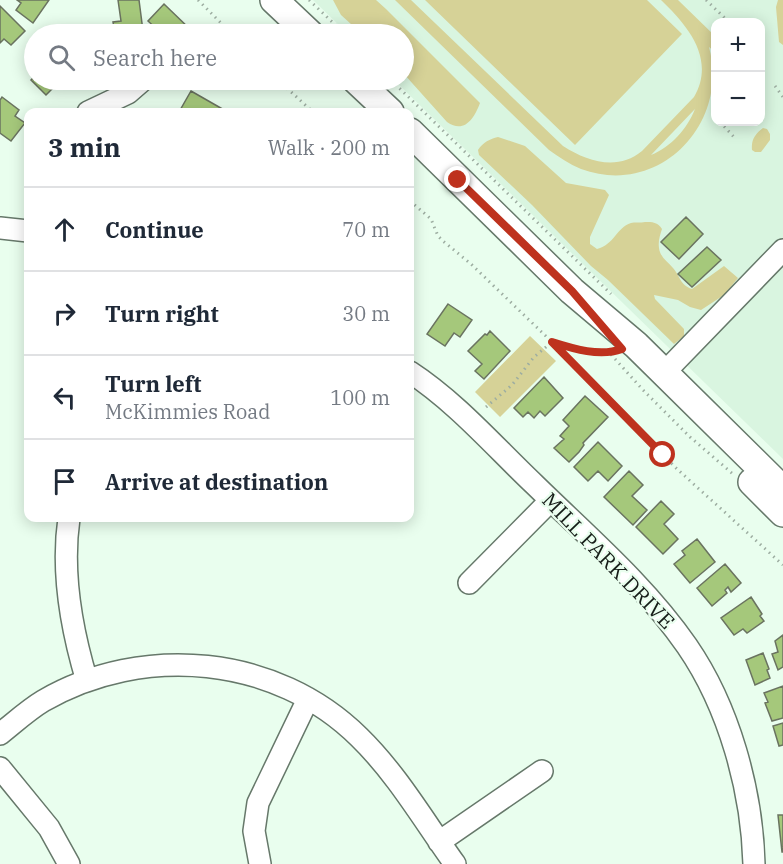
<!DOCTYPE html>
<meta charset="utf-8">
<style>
body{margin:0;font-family:"IBM Plex Serif",serif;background:#f2f2f3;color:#1f2937}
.controls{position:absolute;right:18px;top:18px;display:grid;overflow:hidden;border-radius:12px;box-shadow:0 3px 15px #0003}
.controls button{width:54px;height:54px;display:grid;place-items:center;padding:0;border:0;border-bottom:2px solid #e0e1e3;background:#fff;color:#1f2937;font:30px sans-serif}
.stop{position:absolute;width:18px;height:18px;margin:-14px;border:4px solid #be321e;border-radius:50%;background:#fff}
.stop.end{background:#be321e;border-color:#fff;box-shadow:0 2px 6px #0008}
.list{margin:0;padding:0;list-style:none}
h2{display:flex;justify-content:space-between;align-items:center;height:78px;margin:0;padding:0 24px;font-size:26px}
h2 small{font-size:20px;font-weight:400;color:#747a83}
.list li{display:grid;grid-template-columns:39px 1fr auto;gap:18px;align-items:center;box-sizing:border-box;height:84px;padding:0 24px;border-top:2px solid #e0e1e3}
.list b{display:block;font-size:22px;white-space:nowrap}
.list p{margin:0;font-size:20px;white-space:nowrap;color:#747a83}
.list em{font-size:20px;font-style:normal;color:#747a83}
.icon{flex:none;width:33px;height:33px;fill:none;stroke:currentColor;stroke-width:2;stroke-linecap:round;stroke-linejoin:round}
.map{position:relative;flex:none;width:783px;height:864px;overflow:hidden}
.search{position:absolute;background:#fff;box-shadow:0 3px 15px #0003;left:24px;top:24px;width:390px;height:66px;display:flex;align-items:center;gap:15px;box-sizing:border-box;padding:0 21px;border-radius:33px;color:#747a83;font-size:22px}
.panel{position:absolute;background:#fff;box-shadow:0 3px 15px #0003;left:24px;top:108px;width:390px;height:414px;border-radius:12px}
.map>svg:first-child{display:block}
.built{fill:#d9f5e0;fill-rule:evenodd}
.green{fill:#d6d297;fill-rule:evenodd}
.building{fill:#a5c87b;stroke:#6a7360;stroke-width:1.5}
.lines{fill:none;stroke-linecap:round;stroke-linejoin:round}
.minor-casing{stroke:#66786a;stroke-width:24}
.major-casing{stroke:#66786a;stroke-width:30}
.path{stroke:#9dada1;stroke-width:3;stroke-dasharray:1.5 4.5;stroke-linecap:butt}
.minor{stroke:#fff;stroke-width:21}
.major{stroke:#fff;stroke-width:27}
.route{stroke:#be321e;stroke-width:8}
.labels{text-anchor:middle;stroke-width:4.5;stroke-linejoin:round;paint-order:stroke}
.street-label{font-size:21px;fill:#161d18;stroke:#e9feee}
</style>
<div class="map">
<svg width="783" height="864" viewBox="0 0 783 864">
<rect width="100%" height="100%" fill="#e9feee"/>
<!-- built -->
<path class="built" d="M313,0H783V459L394,80H404V34H348ZM716,22H760V122H716Z"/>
<!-- green -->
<path class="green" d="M333,0H376L386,9L480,103C474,119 464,134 447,122L404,74V34H362L341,15Z
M395,0H411L563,146C588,162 618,171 642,151L694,97C716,59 688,26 661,0H678L715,36V52L709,47C730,124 659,198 581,169C569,164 559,157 549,150ZM695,109C687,129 671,147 651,155Z
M425,0H647L682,34L575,145Z
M778,0H783V45L779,42L776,7Z
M763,128L767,129L770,134V140L761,152H755L752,150C751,140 755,134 763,128Z
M498,137L525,146L566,183L605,190L609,195L590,237V244L597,249C615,244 616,228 631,223C634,222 641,223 645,222C652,222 658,222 662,229C660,235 658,241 659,248C660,257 667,261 673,268C680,276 680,285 692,289L724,266L738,278L724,295L701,310L690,307L678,300L654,295L655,299L684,329V336L674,344L608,280L591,266L532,205L479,155L478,150C483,142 490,139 498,137Z
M530,336L556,361L500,417L475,392Z"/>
<!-- building -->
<path class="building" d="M17,0H49L33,23L16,10L21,3Z
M118,0H139L143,31L115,34L113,22L121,21Z
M164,4L193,32L191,34H167L165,33L162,34L148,21Z
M0,6L25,31L11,45L4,39L0,43Z
M34,77V80H66L62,84L60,81L46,95L31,80Z
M191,91L226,111V112H179Z
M2,97L19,110L15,116L25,123L11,141L0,133V100Z
M686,217L703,234L679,259L661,242Z
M707,247L721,260L692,287L678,274Z
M448,304L472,320L460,337L454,333L445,346L427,334Z
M490,331L510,351L484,379L475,371L482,364L468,351L485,334L487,335Z
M544,377L563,398L545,416L540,411L534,418L528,412L523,417L514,408Z
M585,396L608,417L583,443L584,445L579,452L569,462L554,448L564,439L560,436L569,426L563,420Z
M598,442L622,466L608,481L598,471L588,481L574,467Z
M629,471L643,485L632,496L647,510L633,525L604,497Z
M661,501L674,514L664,524L678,539L663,554L636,527Z
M697,539L715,562L690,583L674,564L685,555L682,551Z
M725,564L741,583L731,592L728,587L725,590L727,593L712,606L697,588Z
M751,597L762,614L760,616L764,621L747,633L743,629L734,635L721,618Z
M783,635V667L778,670L772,654L778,652L775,641Z
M763,653L769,669L767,670L770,678L755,685L746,660Z
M783,686V718L772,721L765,703L768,702L764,693Z
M783,723V745L779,746L773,726Z
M778,815H783V852H782Z"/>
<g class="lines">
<defs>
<path id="minor" d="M88,112L128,93L143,80
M0,228L28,231
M410,372C456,402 494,446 534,484C586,535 645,585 687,646C729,707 752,790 754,864
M664,373L783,250
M69,518C61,573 71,628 87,681
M469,583L550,501
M0,734C14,723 28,710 43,701C143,643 276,655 359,737C397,774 424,821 455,864
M0,768L49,828L69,864
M439,842L542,771
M260,864L254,831L258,803L308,699"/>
<path id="major" d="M274,0L310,34
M356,80L390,112
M410,132L572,291L636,345L783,490
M752,482L783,513"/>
</defs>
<!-- minor casing -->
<use href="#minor" class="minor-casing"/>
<!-- major casing -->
<use href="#major" class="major-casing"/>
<!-- path -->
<path class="path" d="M198,0L232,34
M309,0L345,34
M706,0L729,22
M278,80L313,112
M391,80L611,294
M775,86L783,97
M720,122L734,137
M410,201L431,219L438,236L443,241L471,264L552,342L677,469L783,565
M607,350L643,390L690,437L733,474
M486,407L512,385L534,357L552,342L572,348L608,353"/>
<!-- minor -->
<use href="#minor" class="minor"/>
<!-- major -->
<use href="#major" class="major"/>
</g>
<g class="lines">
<!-- route -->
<path class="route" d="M458,180L572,291L622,349C600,357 574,349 552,342L663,455"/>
</g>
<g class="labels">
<!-- street labels -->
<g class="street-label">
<text transform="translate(608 561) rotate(46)" y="7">MILL PARK DRIVE</text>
</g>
</g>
</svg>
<div class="controls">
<button>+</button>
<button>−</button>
</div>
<div class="stop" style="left:663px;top:455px"></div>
<div class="stop end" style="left:458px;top:180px"></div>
<div class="search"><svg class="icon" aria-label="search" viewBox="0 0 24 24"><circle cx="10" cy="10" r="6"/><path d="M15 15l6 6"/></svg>Search here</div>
<section class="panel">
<h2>3 min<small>Walk · 200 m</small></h2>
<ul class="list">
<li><svg class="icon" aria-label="ahead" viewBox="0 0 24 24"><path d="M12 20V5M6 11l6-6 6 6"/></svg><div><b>Continue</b></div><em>70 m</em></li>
<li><svg class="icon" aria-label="right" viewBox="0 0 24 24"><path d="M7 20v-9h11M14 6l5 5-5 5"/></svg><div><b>Turn right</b></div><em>30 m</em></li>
<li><svg class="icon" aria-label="left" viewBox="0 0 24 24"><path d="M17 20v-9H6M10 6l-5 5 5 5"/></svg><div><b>Turn left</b><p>McKimmies Road</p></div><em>100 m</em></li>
<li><svg class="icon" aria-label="arrive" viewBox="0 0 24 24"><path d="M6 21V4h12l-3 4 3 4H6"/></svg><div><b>Arrive at destination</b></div></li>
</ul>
</section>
</div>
